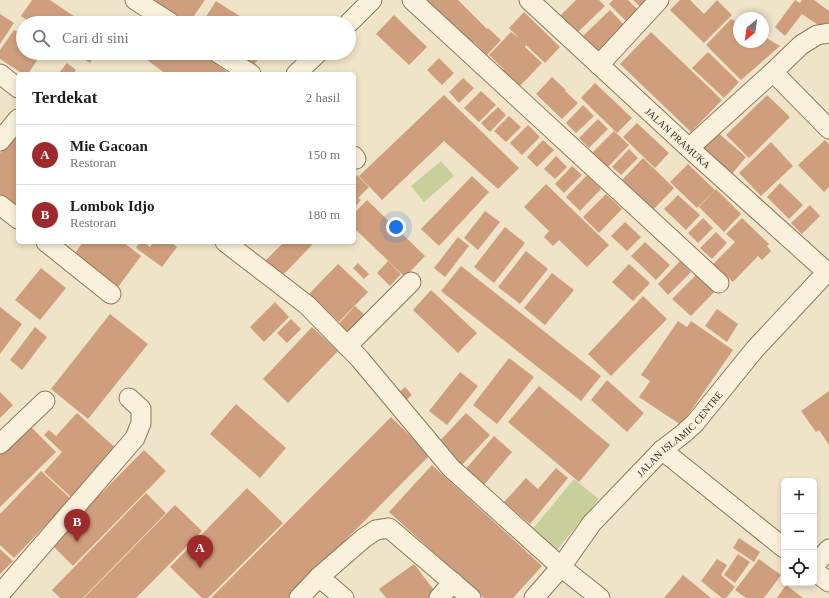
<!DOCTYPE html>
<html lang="id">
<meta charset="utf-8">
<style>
body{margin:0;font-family:Georgia,serif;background:#f6f6f6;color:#202124}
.controls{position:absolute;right:12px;bottom:12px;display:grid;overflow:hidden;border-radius:6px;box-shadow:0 2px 6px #0003}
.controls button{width:36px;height:36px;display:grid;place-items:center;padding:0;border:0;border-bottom:1px solid #e0e0e0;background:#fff;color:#202124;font:20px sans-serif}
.compass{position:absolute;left:733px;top:12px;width:36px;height:36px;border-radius:50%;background:#fff;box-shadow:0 2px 6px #0003;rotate:209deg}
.you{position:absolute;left:396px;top:227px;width:14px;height:14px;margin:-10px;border:3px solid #fff;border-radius:50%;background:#1a73e8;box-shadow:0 0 0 6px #1a73e833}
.badge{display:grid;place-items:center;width:26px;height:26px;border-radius:50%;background:#9e2a2b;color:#fff;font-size:13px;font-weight:700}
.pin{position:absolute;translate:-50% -33px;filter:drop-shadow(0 1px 2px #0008)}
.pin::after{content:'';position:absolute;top:21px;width:14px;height:12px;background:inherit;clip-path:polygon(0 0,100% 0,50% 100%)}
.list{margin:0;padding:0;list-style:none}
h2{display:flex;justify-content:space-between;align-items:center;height:52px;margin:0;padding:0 16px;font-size:17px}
h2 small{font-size:13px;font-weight:400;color:#757577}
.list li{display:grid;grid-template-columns:26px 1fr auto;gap:12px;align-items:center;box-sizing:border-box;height:60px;padding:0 16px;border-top:1px solid #e0e0e0}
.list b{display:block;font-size:15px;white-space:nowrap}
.list p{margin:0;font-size:13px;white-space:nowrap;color:#757577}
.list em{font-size:13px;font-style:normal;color:#757577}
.icon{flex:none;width:22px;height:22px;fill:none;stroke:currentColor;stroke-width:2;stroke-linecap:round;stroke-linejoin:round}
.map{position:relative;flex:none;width:829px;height:598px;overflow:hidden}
.search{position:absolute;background:#fff;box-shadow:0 2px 6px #0003;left:16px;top:16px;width:340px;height:44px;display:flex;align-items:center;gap:10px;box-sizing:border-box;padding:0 14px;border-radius:22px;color:#757577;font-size:15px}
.panel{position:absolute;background:#fff;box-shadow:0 2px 6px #0003;left:16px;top:72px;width:340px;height:172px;border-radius:6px}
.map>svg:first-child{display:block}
.green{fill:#c9cf9b}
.building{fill:#cf9f7d}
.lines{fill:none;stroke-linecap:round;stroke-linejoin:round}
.minor-casing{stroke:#8d765c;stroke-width:21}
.minor{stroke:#faf1dc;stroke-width:19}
.labels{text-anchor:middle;stroke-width:3;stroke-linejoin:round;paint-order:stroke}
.street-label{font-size:10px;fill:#3d2e20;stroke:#f7eed8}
</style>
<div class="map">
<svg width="829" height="598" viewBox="0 0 829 598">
<rect width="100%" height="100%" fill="#f0e4c8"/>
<!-- green -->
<path class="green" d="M441,161L454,176L424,202L411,186Z
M574,479L599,499L556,551L531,531Z"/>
<!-- building -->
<path class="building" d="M32,0H50L84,23H31L21,16Z
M156,0H205L189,23H178L153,5Z
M424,0H458L487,29L488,28L501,40L487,55L474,42L472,44L455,29L459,24L455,28Z
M576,0H599L605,6L577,33L560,16Z
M613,0H628L641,13L630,25L609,4Z
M633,0H652L643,9Z
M680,0H690L704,14L717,0L732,15L704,43L670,10Z
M795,0L800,3L802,0H814L829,11V23L824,29L802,14L785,36L775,27Z
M216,1L230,10L251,23H202Z
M610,10L629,30L602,55L583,36Z
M524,12L560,47L545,63L526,45L525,47L542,63L518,88L501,72L504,69L489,55L511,32L519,38L509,28Z
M0,14L14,23L0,44Z
M394,15L427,47L409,65L376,34Z
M731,19L739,23V42H763V36L780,46L741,80L706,45Z
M14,30L23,35V53H42L28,74H23L0,59V50Z
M651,32L722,100L691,132L620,64Z
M708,52L739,82L724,98L692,68Z
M75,53H96L90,63Z
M145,53H201L230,74H166L143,57Z
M224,53H262L251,70Z
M439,58L454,73L442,85L427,70Z
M67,63L76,70L73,74H58Z
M552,77L566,90L565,91L578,103L562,119L536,94Z
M463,78L474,88L459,103L449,92Z
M595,83L632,118L617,133L581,98Z
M481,91L496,105L479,122L464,108Z
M444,95L519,168L498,189L444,141L382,200L359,176Z
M767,95L790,117L749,158L726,135Z
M583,105L594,116L576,133L566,123Z
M498,107L506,115L490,132L481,123Z
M509,116L521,127L506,142L494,131Z
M598,119L608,129L589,148L579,138Z
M637,123L669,153L655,168L623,137Z
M528,125L540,137L522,155L510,143Z
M614,131L629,145L606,169L591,154Z
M716,131L746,157L731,175L701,149Z
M18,135V202L9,211L0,202V153Z
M543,140L554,150L537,167L527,157Z
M825,140L829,144V187L824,192L798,165Z
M771,142L793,166L761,196L739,173Z
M629,149L638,158L621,175L612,167Z
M556,156L567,167L555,179L544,169Z
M643,158L674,188L653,210L621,181Z
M688,164L715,190L697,208L670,182Z
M572,166L582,175L564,193L555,184Z
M357,175L369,187L358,198L361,200L354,208V178Z
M587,175L601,189L580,211L566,197Z
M472,176L489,192L439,246L421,229Z
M780,183L803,205L789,219L767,197Z
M546,184L609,245L587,267L559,240L553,246L544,237L549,231L524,207Z
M716,189L741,214L724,232L699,207Z
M606,194L622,209L599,233L583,217Z
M678,195L700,215L686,230L664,209Z
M367,200L425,256L405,277L354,228V213Z
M810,205L820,216L802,234L791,223Z
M485,211L500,222L478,250L464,238Z
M703,218L713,228L698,243L688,233Z
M742,218L769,244L767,246L771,251L762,260L758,256L733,282L713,264L735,242L726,234Z
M625,222L641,237L627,251L611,236Z
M505,227L525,243L494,283L474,267Z
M716,232L727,243L712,259L700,248Z
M458,237L469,246L445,277L434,268Z
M83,242H123L141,256L115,291L71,259Z
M140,242H143L150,247L154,242H171L177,247L162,267L136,248Z
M284,242H308L312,245L280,278L264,262Z
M645,242L670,265L656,280L631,256Z
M526,251L548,269L520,304L498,287Z
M388,261L401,274L390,286L377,273Z
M680,261L691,272L668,295L658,284Z
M358,263L369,274L364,279L353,268Z
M338,264L368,292L339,322L309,294Z
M629,264L650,283L633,301L612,282Z
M461,266L601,376L581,401L441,291Z
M41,268L66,288L40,320L15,300Z
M699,272L717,289L691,316L672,299Z
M552,273L574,290L545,325L524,308Z
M431,290L477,333L458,353L413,310Z
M643,296L667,319L611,376L588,354Z
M275,302L289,317L264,342L250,327Z
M355,306L367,317L346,339L335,328Z
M0,307L22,324L0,354Z
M717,309L738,324L727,342L705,326Z
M110,314L148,344L88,419L51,389Z
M291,319L301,329L287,343L277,333Z
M678,321L687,327L691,321L733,350L681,425L639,397L650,381L641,375Z
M35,327L47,337L22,370L10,360Z
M312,327L338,351L288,403L263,379Z
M509,358L534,377L497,424L473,405Z
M460,372L478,386L447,425L429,411Z
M607,380L644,413L627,432L591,400Z
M539,386L610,445L579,482L508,422Z
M405,387L412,395L404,402L397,394Z
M829,391V445L819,430L816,432L801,411Z
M0,392L13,405L0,418Z
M236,404L286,448L260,478L210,434Z
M77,413L120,452L72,498L44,472L62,452L44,435L49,430L56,436Z
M466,413L490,435L460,467L436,445Z
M391,417L430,455L288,598H211Z
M29,425L56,452L0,507V453Z
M494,436L512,452L483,486L464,471Z
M144,450L166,471L73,566L51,544Z
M432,465L542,566L513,598H484L389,512Z
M556,468L568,478L530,524L504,502L526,478L538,489Z
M41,471L71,499L14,558L0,545V514Z
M247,488L283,523L208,598H202L170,567Z
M146,493L166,513L83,598H60L52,590Z
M175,505L202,531L136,598H84Z
M739,538L760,552L754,562L733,548Z
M0,549L13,561L0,574Z
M738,554L750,562L735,583L724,575Z
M717,559L727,565L721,575L735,587L726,598H722L701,581Z
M759,559L781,575L764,598H746L735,590Z
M414,564L437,594L431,598H386L379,589Z
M683,575L705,593L711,598H664Z
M786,585L803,598H777Z"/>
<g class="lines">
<defs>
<g id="minor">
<path d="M135,0L171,23"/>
<path d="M412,0L719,283"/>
<path id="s1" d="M529,0L689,148L829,274"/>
<path d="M349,23L372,0"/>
<path d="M218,53L251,74"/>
<path d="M599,65L659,0"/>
<path d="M773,72L829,129"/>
<path d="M0,74L18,88"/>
<path d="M296,74L318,53"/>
<path d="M0,141L18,119"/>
<path d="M689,148L773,72L801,45L817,35L829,33"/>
<path d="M354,156L356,159"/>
<path d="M0,205L18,219"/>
<path d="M46,242L111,294"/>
<path d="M225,242L307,305L359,358L451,468L561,567L600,598"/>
<path d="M347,346L411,282"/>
<path d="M0,444L45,401"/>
<path d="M662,450L784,548"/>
<path d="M814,566L829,549"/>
<path d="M814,571L829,582"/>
<path d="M319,577L344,598"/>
<path d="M0,594L135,438L141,423V409L129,398"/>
<path d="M299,598L319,577L364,538L376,530L389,528L471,598"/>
<path d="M439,598L453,582"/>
<path id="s2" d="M534,598L561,567L592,523L662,450L683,434L695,423L755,349L827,272"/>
</g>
</defs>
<!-- minor casing -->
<use href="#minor" class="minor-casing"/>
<!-- minor -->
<use href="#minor" class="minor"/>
</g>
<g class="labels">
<!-- street labels -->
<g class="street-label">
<text dy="4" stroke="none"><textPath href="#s1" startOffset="203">JALAN PRAMUKA</textPath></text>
<text dy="4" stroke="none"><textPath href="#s2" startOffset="220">JALAN ISLAMIC CENTRE</textPath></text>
</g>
</g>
</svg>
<div class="controls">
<button>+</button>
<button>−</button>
<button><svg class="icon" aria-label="locate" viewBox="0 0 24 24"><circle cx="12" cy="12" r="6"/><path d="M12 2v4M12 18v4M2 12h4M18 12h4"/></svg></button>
</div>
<svg class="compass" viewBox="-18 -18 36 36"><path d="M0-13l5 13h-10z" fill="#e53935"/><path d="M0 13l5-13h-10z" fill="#757577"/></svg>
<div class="you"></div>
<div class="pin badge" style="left:200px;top:568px">A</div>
<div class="pin badge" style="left:77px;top:542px">B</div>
<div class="search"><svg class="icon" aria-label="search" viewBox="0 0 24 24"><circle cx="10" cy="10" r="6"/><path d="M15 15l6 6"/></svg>Cari di sini</div>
<section class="panel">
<h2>Terdekat<small>2 hasil</small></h2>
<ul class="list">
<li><span class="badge">A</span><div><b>Mie Gacoan</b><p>Restoran</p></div><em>150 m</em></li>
<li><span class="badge">B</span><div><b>Lombok Idjo</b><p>Restoran</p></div><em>180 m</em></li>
</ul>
</section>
</div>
